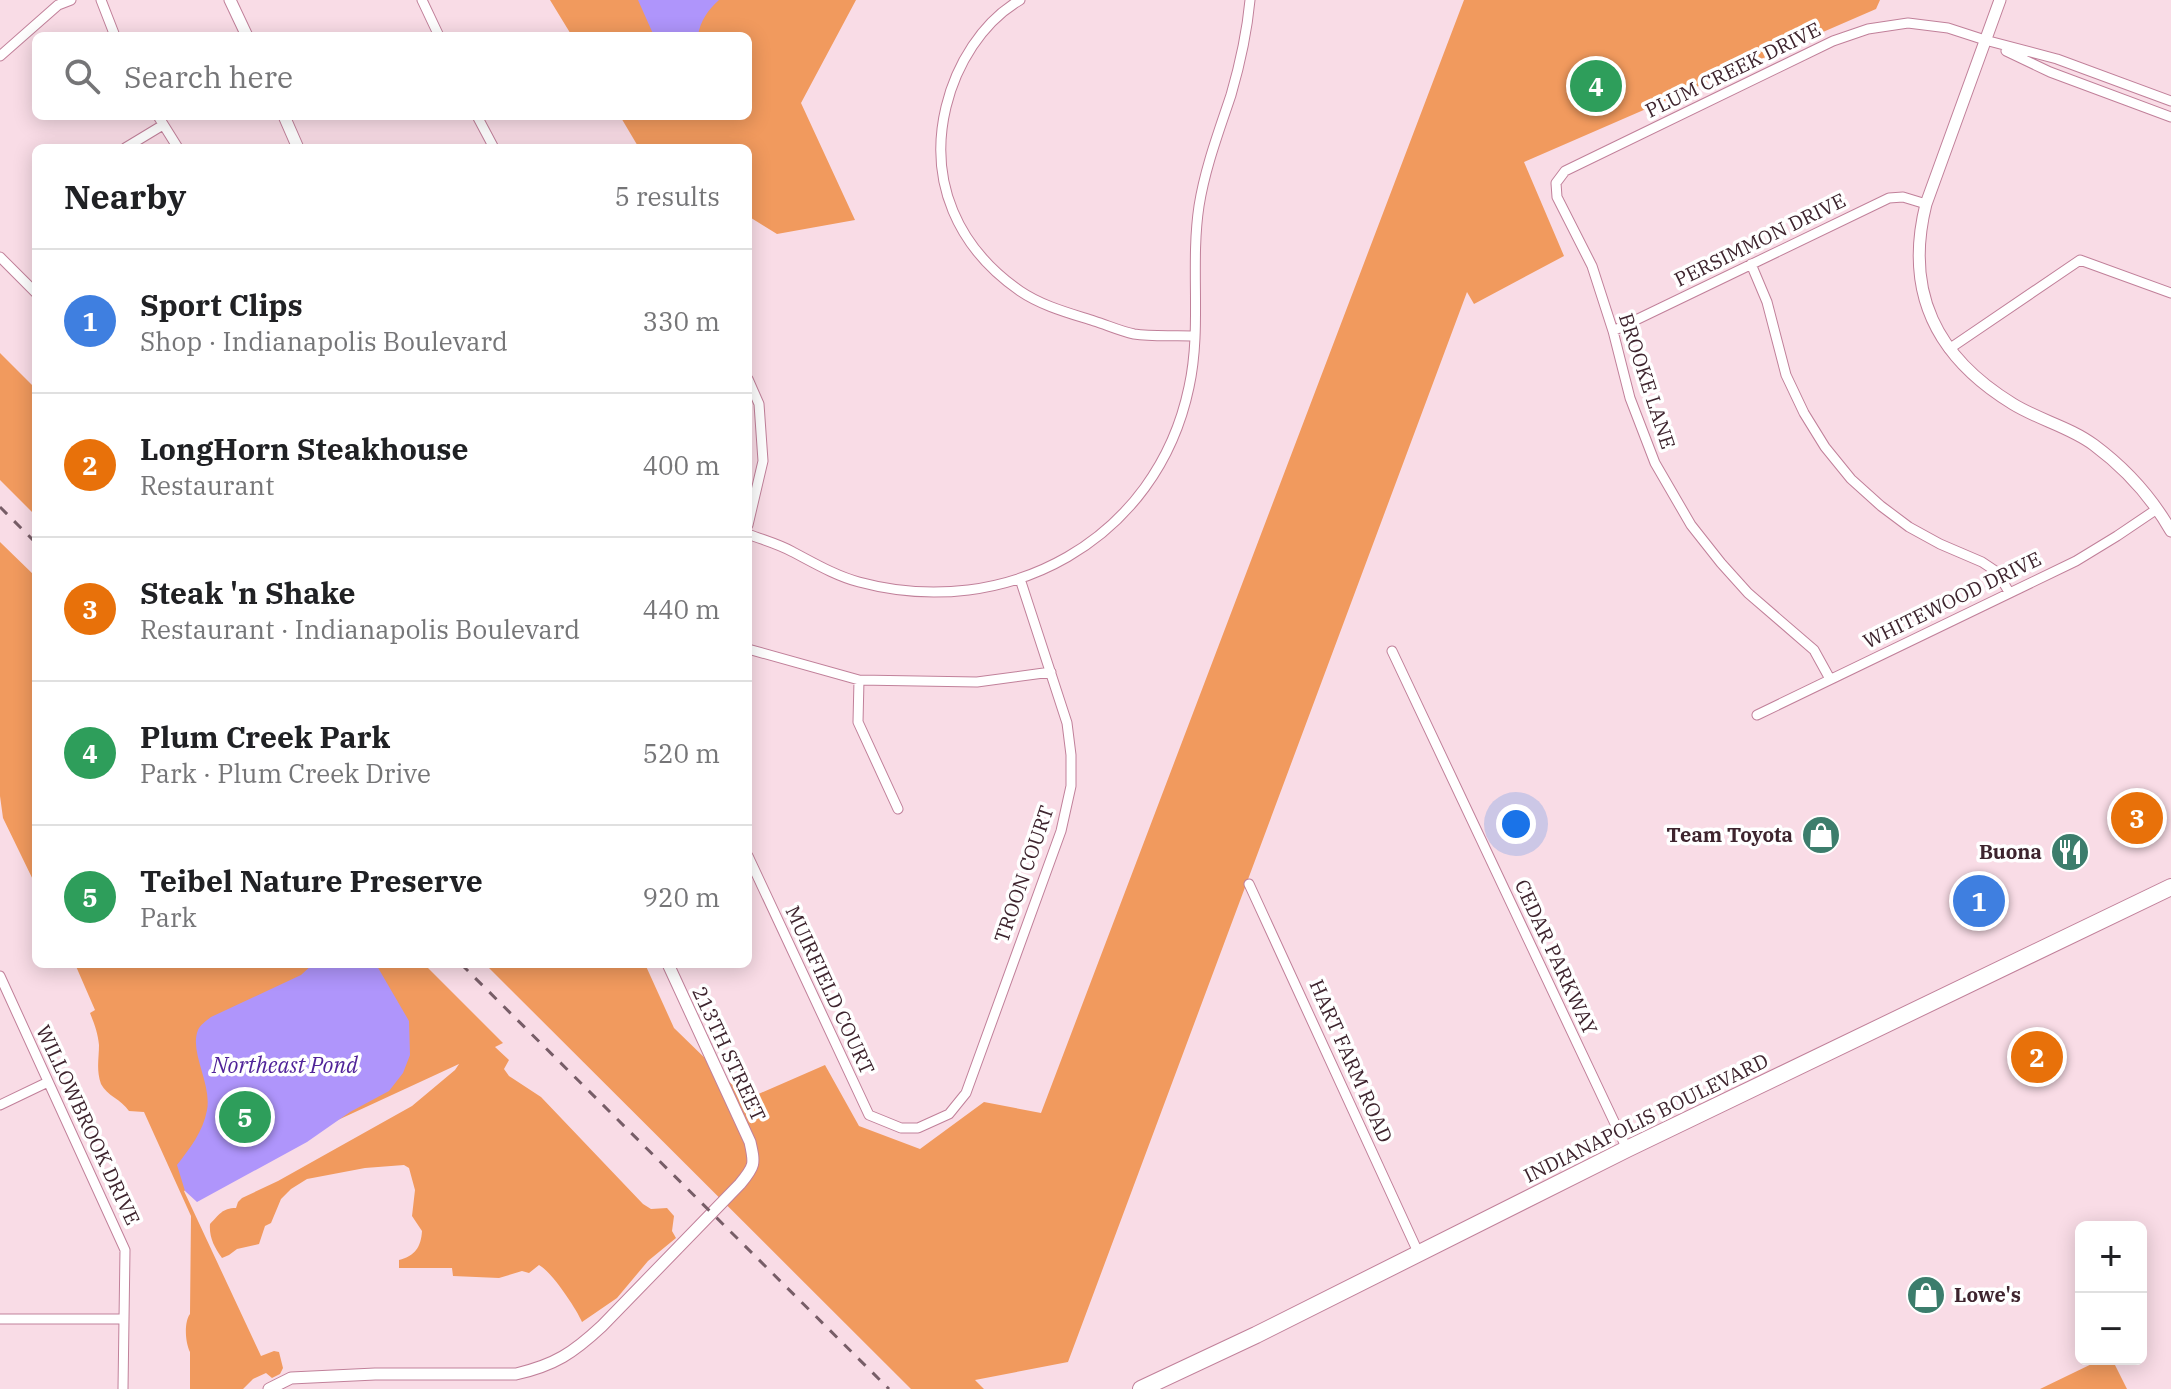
<!DOCTYPE html>
<meta charset="utf-8">
<style>
body{margin:0;font-family:"IBM Plex Serif",serif;background:#f2f2f2;color:#202124}
.controls{position:absolute;right:24px;bottom:24px;display:grid;overflow:hidden;border-radius:12px;box-shadow:0 4px 20px #0003}
.controls button{width:72px;height:72px;display:grid;place-items:center;padding:0;border:0;border-bottom:2px solid #e0e0e0;background:#fff;color:#202124;font:40px sans-serif}
.you{position:absolute;left:1516px;top:824px;width:28px;height:28px;margin:-20px;border:6px solid #fff;border-radius:50%;background:#1a73e8;box-shadow:0 0 0 12px #1a73e833}
.badge{display:grid;place-items:center;width:52px;height:52px;border-radius:50%;background:#3c7d6c;color:#fff;font-size:26px;font-weight:700}
.pin{position:absolute;translate:-50% -50%;border:4px solid #fff;box-shadow:0 2px 8px #0006}
.list{margin:0;padding:0;list-style:none}
h2{display:flex;justify-content:space-between;align-items:center;height:104px;margin:0;padding:0 32px;font-size:34px}
h2 small{font-size:26px;font-weight:400;color:#757577}
.list li{display:grid;grid-template-columns:52px 1fr auto;gap:24px;align-items:center;box-sizing:border-box;height:144px;padding:0 32px;border-top:2px solid #e0e0e0}
.list b{display:block;font-size:30px;white-space:nowrap}
.list p{margin:0;font-size:26px;white-space:nowrap;color:#757577}
.list em{font-size:26px;font-style:normal;color:#757577}
.icon{flex:none;width:44px;height:44px;fill:none;stroke:currentColor;stroke-width:2;stroke-linecap:round;stroke-linejoin:round}
.map{position:relative;flex:none;width:2171px;height:1389px;overflow:hidden}
.search{position:absolute;background:#fff;box-shadow:0 4px 20px #0003;left:32px;top:32px;width:720px;height:88px;display:flex;align-items:center;gap:20px;box-sizing:border-box;padding:0 28px;border-radius:12px;color:#757577;font-size:30px}
.panel{position:absolute;background:#fff;box-shadow:0 4px 20px #0003;left:32px;top:144px;width:720px;height:824px;border-radius:12px}
.map>svg:first-child{display:block}
.green{fill:#f19a5e}
.water{fill:#af95fb}
.lines{fill:none;stroke-linecap:round;stroke-linejoin:round}
.minor-casing{stroke:#c1809a;stroke-width:11}
.tertiary-casing{stroke:#c1809a;stroke-width:13}
.trunk-casing{stroke:#c1809a;stroke-width:18}
.minor{stroke:#fff;stroke-width:9}
.tertiary{stroke:#fff;stroke-width:11}
.trunk{stroke:#fff;stroke-width:16}
.rail{stroke:#775d67;stroke-width:3;stroke-dasharray:10 10;stroke-linecap:butt}
.labels{text-anchor:middle;stroke-width:7;stroke-linejoin:round;paint-order:stroke}
.street-label{font-size:20px;fill:#3e242e;stroke:#fff}
.poi-label{font-size:20px;font-weight:bold;fill:#3e242e;stroke:#fff;text-anchor:end}
.water-label{font-size:22px;font-style:italic;fill:#502398;stroke:#fff}
</style>
<div class="map">
<svg width="2171" height="1389" viewBox="0 0 2171 1389">
<rect width="100%" height="100%" fill="#f9dce6"/>
<!-- green -->
<path class="green" d="M550,0H856L801,103L855,220L777,234L748,216V148H639L620,116H748V36H572Z
M1464,0H1880L1876,9L1524,162L1564,256L1474,304L1467,292L1068,1362L975,1380L984,1389H911L485,964H645L674,1028L747,1099L825,1065L859,1126L920,1149L984,1102L1041,1113Z
M0,353L36,389V516L0,480Z
M0,542L36,577V886L3,818L0,796Z
M75,964H424L503,1043L495,1047L509,1060L504,1069L509,1076L541,1097L643,1204L651,1209L667,1208L674,1216L672,1231L676,1238L648,1261L617,1298L582,1322C576,1308 551,1271 539,1265L529,1273L522,1271L499,1278L453,1276L452,1268H399V1260C415,1256 421,1247 422,1231L412,1216L415,1190L409,1168L404,1165L365,1168L307,1179L291,1189L281,1199L271,1223L265,1226L259,1244L237,1249L229,1255L222,1258C214,1247 209,1237 210,1224C219,1215 222,1208 236,1208L238,1202L242,1198L278,1181L412,1106L455,1070L459,1064L184,1191L261,1356L274,1351L279,1352L283,1368L280,1374L272,1378L266,1373L253,1379L243,1389H190V1352C185,1342 184,1322 190,1314L191,1216L144,1112L129,1111C121,1099 107,1096 101,1084C96,1070 99,1058 99,1045C98,1033 94,1023 90,1013L95,1010Z
M2102,1359H2112L2127,1389H2040Z"/>
<!-- water -->
<path class="water" d="M638,0H719C708,10 700,21 698,36H654Z
M313,964H374L377,966L409,1021L410,1055L403,1073L389,1091L350,1112L307,1142L197,1202L185,1191L177,1165C190,1148 203,1132 207,1110C212,1084 189,1052 198,1030C200,1025 206,1021 211,1017L301,975Z"/>
<g class="lines">
<defs>
<path id="minor" d="M101,0L115,36
M422,0L439,36
M1020,0C982,22 956,65 946,107C928,182 958,248 1020,291C1042,306 1069,313 1094,321C1107,325 1120,331 1134,334C1153,337 1175,335 1195,336
M2006,51L2050,72L2171,117
M0,56L58,5L71,0
M158,116L178,148
M477,116L494,148
M125,148L163,125
M0,257L36,293
M1751,264L1767,302L1786,375L1804,413L1825,447L1851,479L1881,506L1909,527L1940,544L1982,562L1997,572L2009,592
M1613,331L1889,198L1903,197L1926,204
M1949,349L2080,260L2171,293
M748,379L759,404L763,461L748,525
M748,534C763,540 779,544 793,552C814,563 836,576 859,582C1007,622 1157,540 1189,387C1202,328 1190,266 1199,206C1205,168 1219,131 1231,95C1240,64 1247,32 1250,0
M748,649L859,680L977,682L1051,672
M1392,651L1627,1149
M1830,679L1814,650L1748,593L1721,563L1691,525L1655,463L1630,398L1613,331L1592,266L1557,197L1556,183L1565,171L1833,41L1868,29L1908,23L1948,28L1985,40L2057,59L2171,101
M859,680L858,722L898,809
M1757,715L2076,561L2117,536L2157,509
M748,856L869,1115L901,1128H918L949,1114L966,1093L1061,831L1071,786V755L1067,723L1020,579
M1249,884L1418,1252
M0,976L125,1250L123,1389
M0,1105L48,1082
M0,1319H124"/>
<path id="tertiary" d="M230,0L247,36
M2000,0L1926,204C1904,292 1936,357 2013,404C2039,420 2070,427 2094,445C2125,468 2152,498 2171,531
M284,116L298,148
M269,1389L291,1378L375,1374H516C555,1365 573,1353 602,1326L740,1184C755,1166 755,1164 750,1142L668,964"/>
<path id="trunk" d="M1141,1389L1256,1335L1627,1149L2171,887"/>
</defs>
<!-- minor casing -->
<use href="#minor" class="minor-casing"/>
<!-- tertiary casing -->
<use href="#tertiary" class="tertiary-casing"/>
<!-- trunk casing -->
<use href="#trunk" class="trunk-casing"/>
<!-- minor -->
<use href="#minor" class="minor"/>
<!-- tertiary -->
<use href="#tertiary" class="tertiary"/>
<!-- trunk -->
<use href="#trunk" class="trunk"/>
<!-- rail -->
<path class="rail" d="M0,507L36,543
M461,964L889,1389"/>
</g>
<!-- icons -->
<defs>
<symbol id="shop-disc" viewBox="-11 -11 22 22"><circle r="9.5" fill="#3c7d6c" stroke="#fff"/><path d="M-5-2.5h2.3a2.7 3.5 0 0 1 5.4 0H5L5.5 6h-11ZM-1.5-2.5h3a1.5 2.3 0 0 0-3 0Z" fill="#fff"/></symbol>
<symbol id="restaurant-disc" viewBox="-11 -11 22 22"><circle r="9.5" fill="#3c7d6c" stroke="#fff"/><path d="M-5-6h1v4h1v-4h1v4h1v-4h1v5L-1.5 .5V6h-2V.5L-5-1ZM5-6V6H3V1.5H1.5Q1.5-4 5-6Z" fill="#fff"/></symbol>
</defs>
<g fill-rule="evenodd">
<use href="#shop-disc" x="1799" y="813" width="44" height="44"/>
<use href="#restaurant-disc" x="2048" y="830" width="44" height="44"/>
<use href="#shop-disc" x="1904" y="1273" width="44" height="44"/>
</g>
<g class="labels">
<!-- street labels -->
<g class="street-label">
<text transform="translate(1733 70) rotate(-26)" y="7">PLUM CREEK DRIVE</text>
<text transform="translate(1760 240) rotate(-26)" y="7">PERSIMMON DRIVE</text>
<text transform="translate(1647 381) rotate(72)" y="7">BROOKE LANE</text>
<text transform="translate(1952 600) rotate(-26)" y="7">WHITEWOOD DRIVE</text>
<text transform="translate(1024 874) rotate(-71)" y="7">TROON COURT</text>
<text transform="translate(1556 957) rotate(65)" y="7">CEDAR PARKWAY</text>
<text transform="translate(830 990) rotate(65)" y="7">MUIRFIELD COURT</text>
<text transform="translate(729 1054) rotate(65)" y="7">213TH STREET</text>
<text transform="translate(1351 1061) rotate(66)" y="7">HART FARM ROAD</text>
<text transform="translate(1646 1118) rotate(-26)" y="7">INDIANAPOLIS BOULEVARD</text>
<text transform="translate(88 1125) rotate(65)" y="7">WILLOWBROOK DRIVE</text>
</g>
<!-- poi labels -->
<g class="poi-label">
<text x="1793" y="842">Team Toyota</text>
<text x="2042" y="859">Buona</text>
<text x="1954" y="1302" text-anchor="start">Lowe's</text>
</g>
<!-- water labels -->
<g class="water-label">
<text x="285" y="1073">Northeast Pond</text>
</g>
</g>
</svg>
<div class="controls">
<button>+</button>
<button>−</button>
</div>
<div class="you"></div>
<div class="pin badge" style="left:1979px;top:901px;background:#3f7fe0">1</div>
<div class="pin badge" style="left:2037px;top:1057px;background:#e8710a">2</div>
<div class="pin badge" style="left:2137px;top:818px;background:#e8710a">3</div>
<div class="pin badge" style="left:1596px;top:86px;background:#2e9e5b">4</div>
<div class="pin badge" style="left:245px;top:1117px;background:#2e9e5b">5</div>
<div class="search"><svg class="icon" aria-label="search" viewBox="0 0 24 24"><circle cx="10" cy="10" r="6"/><path d="M15 15l6 6"/></svg>Search here</div>
<section class="panel">
<h2>Nearby<small>5 results</small></h2>
<ul class="list">
<li><span class="badge" style="background:#3f7fe0">1</span><div><b>Sport Clips</b><p>Shop · Indianapolis Boulevard</p></div><em>330 m</em></li>
<li><span class="badge" style="background:#e8710a">2</span><div><b>LongHorn Steakhouse</b><p>Restaurant</p></div><em>400 m</em></li>
<li><span class="badge" style="background:#e8710a">3</span><div><b>Steak 'n Shake</b><p>Restaurant · Indianapolis Boulevard</p></div><em>440 m</em></li>
<li><span class="badge" style="background:#2e9e5b">4</span><div><b>Plum Creek Park</b><p>Park · Plum Creek Drive</p></div><em>520 m</em></li>
<li><span class="badge" style="background:#2e9e5b">5</span><div><b>Teibel Nature Preserve</b><p>Park</p></div><em>920 m</em></li>
</ul>
</section>
</div>
